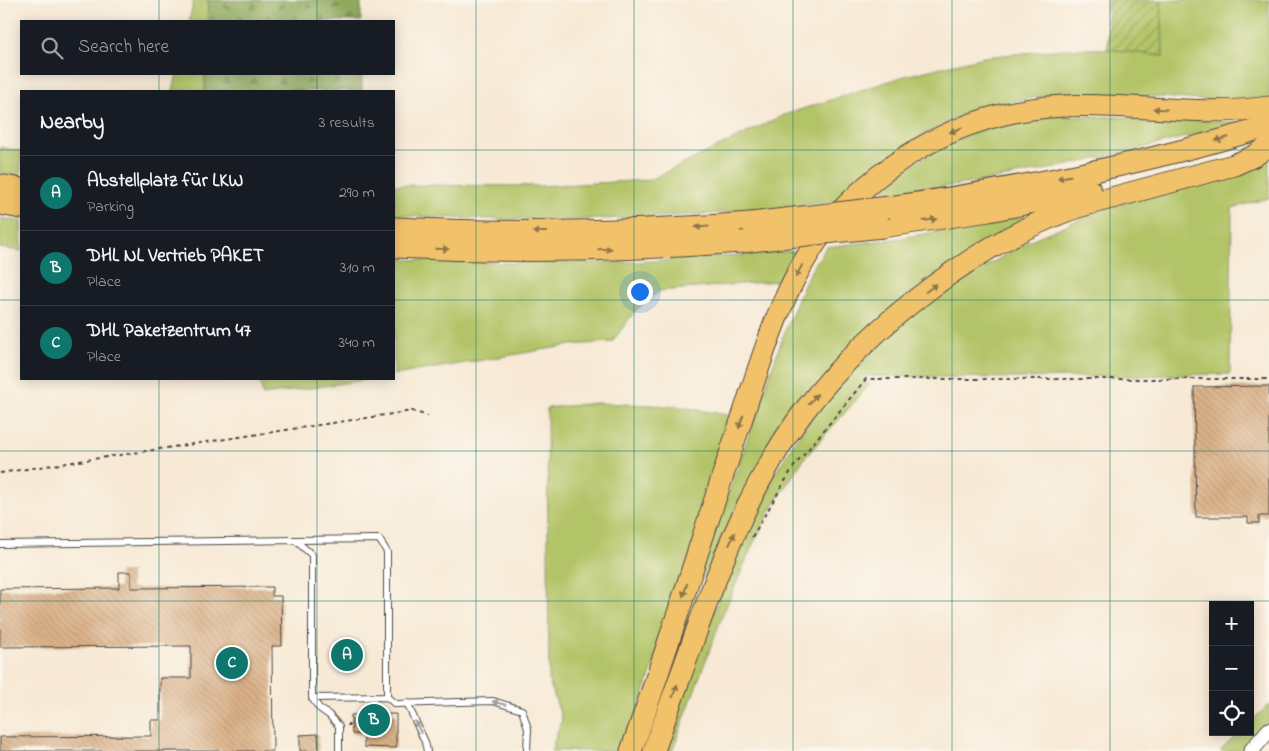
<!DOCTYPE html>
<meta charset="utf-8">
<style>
body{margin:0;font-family:"Indie Flower",sans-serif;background:#20242c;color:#f1f3f6}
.controls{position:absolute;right:15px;bottom:15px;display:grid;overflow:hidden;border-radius:0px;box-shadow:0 2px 12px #0003}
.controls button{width:45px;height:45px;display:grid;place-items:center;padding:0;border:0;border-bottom:1px solid #363941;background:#171b24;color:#f1f3f6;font:25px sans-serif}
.you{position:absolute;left:639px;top:291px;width:18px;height:18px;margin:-12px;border:4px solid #fff;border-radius:50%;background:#1a73e8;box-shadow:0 0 0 8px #1a73e833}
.badge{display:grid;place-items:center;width:32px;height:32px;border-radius:50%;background:#0f766e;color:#fff;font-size:16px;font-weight:700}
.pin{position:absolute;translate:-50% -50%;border:2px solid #fff;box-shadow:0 1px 5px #0006}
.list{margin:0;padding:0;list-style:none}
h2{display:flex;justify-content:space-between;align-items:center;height:65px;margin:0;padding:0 20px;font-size:21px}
h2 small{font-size:16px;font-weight:400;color:#9ea1a6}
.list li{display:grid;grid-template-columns:32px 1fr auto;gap:15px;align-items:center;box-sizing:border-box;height:75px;padding:0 20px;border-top:1px solid #363941}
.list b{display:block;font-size:19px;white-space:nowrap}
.list p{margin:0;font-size:16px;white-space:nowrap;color:#9ea1a6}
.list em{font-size:16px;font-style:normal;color:#9ea1a6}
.icon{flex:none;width:28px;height:28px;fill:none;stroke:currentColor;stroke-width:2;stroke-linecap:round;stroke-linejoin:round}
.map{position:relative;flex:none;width:1269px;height:751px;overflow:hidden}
.search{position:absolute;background:#171b24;box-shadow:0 2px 12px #0003;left:20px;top:20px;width:375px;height:55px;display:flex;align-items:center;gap:12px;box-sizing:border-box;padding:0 18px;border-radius:0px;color:#9ea1a6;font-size:19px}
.panel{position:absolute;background:#171b24;box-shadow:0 2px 12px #0003;left:20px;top:90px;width:375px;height:290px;border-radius:0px}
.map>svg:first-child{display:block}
.grass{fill:#b3c467;stroke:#6f7849}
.forest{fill:url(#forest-firs);stroke:#5c6a44}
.garden{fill:url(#garden-furrows);stroke:#6f7849}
.building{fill:url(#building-back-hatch)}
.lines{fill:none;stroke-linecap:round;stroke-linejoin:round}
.service-casing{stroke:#4a4844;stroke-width:8}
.tertiary-casing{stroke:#4a4844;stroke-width:17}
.motorway-casing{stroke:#4a4844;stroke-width:23}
.path{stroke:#4a4844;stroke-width:2;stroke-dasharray:4 4;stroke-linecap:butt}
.service{stroke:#fff;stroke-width:6}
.tertiary{stroke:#fff;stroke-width:15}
.motorway{stroke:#f2c26a;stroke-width:21}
.motorway-bridge-casing{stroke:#4a4844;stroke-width:23;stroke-linecap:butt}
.motorway-bridge{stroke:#f2c26a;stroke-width:21}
.oneway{fill:#8e764a}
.oneway2{fill:#a0a0a0}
.grid{fill:none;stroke:#0f766e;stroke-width:1;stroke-opacity:0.55}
</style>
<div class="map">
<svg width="1269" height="751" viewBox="0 0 1269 751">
<defs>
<pattern id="forest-firs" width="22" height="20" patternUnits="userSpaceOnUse" patternTransform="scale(1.25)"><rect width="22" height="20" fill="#8eaa5c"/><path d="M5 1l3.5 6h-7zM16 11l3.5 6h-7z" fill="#748b4c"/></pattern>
<pattern id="garden-furrows" width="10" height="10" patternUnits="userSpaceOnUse" patternTransform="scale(1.25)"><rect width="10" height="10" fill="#b3c467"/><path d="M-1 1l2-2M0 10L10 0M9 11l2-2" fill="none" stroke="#929f55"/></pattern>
<pattern id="building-back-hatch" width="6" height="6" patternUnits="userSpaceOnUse" patternTransform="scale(1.25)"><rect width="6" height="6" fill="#dab187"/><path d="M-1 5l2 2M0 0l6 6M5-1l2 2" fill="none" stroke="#bb9875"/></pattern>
</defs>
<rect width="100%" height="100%" fill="#fbf7ec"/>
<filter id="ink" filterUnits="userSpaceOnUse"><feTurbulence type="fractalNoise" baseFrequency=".02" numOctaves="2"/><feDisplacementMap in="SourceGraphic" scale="10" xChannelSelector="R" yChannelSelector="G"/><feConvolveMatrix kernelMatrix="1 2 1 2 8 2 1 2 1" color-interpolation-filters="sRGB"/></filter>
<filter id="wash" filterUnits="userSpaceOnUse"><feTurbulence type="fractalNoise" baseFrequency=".0096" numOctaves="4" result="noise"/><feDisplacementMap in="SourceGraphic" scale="20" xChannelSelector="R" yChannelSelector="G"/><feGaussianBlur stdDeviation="1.12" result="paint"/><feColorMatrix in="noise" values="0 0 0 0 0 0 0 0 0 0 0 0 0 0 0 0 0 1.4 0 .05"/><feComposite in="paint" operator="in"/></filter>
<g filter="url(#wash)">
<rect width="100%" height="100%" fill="#f7e9d5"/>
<!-- grass -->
<path class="grass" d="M194,0H208L207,21H189Z
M1161,0H1269V103L1256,104L1119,94L1062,93L1021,100L969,111L913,140L865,178L846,200C696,220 544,224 394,215V185L542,186L650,180L784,115L905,76L984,57L1065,49H1108L1163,56Z
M177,74H205V91H173Z
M1045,116H1091L1240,122C1120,156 997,184 873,195C910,164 952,137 999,125C1014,121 1030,119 1045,116Z
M0,147L21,151V176L0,173Z
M1269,160V198L1232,208L1230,374L1019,378L862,376L870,384L803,460L773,506L752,546L723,614L672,751H659L756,504L799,435L822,405L863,360L910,315L957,283L1033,239L1107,208Z
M1046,213L887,317L734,511L703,579L699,578L785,331L808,276L826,247L894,239Z
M0,218L21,221V251L0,248Z
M799,251L788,280L659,291L635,311L612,342L571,345L394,375V259L510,263L638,262Z
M259,379H371L263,395Z
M595,403L676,406L739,417L624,751H551L562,719L549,681L547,408Z
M1269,705V723L1245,751H1220L1240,732H1250V722Z"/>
<!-- forest -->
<path class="forest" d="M208,0H361V21H207Z
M205,74H362V91H205Z"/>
<!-- garden -->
<path class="garden" d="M1107,0H1161L1163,56L1108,49Z"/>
<g id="blocks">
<!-- building -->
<path class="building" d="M1269,386V516H1259V523H1248V517H1196L1194,387Z
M119,572H131V588L272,587V596H281L282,646H272L273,751H0V737L151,736V720H160V678H191V646L0,647V589L119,588Z
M396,714V748L364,747V734H352L351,715Z
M318,734L319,751H300V735Z"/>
</g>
</g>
<g filter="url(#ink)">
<use href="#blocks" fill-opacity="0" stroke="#4a4844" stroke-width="1"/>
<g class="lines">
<defs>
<path id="service" d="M295,540L379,539L387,552V697
M0,544L295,540L312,555V698L319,708L329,715L339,726V751
M312,698L387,697L395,704L493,701L522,710L528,729L527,751
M407,703L425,742L427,751"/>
<path id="tertiary" d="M1251,751L1269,730"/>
<path id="motorway" d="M0,185L21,189
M0,204L21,208
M889,207C1017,189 1145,164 1269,126
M882,227L989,211L1091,191
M394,228C513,234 632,232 751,223
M394,247C510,253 625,251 741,242
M631,751C670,643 703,533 740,424C761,362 779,295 817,241C863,176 936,128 1014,112C1098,94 1184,120 1269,107
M654,751C664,720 676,689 687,658C717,572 749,484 805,410C841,363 885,322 932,287C976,254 1026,225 1078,207L1234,165L1254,156L1269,146"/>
</defs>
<!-- service casing -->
<use href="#service" class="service-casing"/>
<!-- tertiary casing -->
<use href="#tertiary" class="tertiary-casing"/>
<!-- motorway casing -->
<use href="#motorway" class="motorway-casing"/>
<!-- path -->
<path class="path" d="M0,473L412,411L428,416
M752,537L792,469L866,379H1269
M348,726V724L351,725"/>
<!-- service -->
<use href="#service" class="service"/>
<!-- tertiary -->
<use href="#tertiary" class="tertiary"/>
<!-- motorway -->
<use href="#motorway" class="motorway"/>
<defs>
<path id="motorway-bridge" d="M751,223L889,207
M741,242L882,227"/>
</defs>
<!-- motorway-bridge casing -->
<use href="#motorway-bridge" class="motorway-bridge-casing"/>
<!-- motorway-bridge -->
<use href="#motorway-bridge" class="motorway-bridge"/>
</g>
<!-- one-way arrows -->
<defs><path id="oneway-solid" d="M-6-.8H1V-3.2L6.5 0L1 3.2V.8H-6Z" transform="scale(1.25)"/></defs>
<g class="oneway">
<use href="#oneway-solid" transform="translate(1160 109) rotate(-176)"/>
<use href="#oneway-solid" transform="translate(956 130) rotate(158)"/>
<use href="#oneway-solid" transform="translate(1222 139) rotate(165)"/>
<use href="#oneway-solid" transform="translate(1064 177) rotate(168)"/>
<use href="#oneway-solid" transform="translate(930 220) rotate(-8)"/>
<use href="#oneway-solid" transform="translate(702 227) rotate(176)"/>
<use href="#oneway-solid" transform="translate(540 232) rotate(180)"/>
<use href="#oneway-solid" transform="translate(442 249) rotate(2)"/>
<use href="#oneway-solid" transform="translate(605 249) rotate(-2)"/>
<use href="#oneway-solid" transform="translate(799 271) rotate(118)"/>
<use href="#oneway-solid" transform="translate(931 288) rotate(-37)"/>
<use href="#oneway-solid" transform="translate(813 399) rotate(-51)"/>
<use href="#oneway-solid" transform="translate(741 422) rotate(109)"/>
<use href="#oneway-solid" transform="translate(732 539) rotate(-66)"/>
<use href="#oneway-solid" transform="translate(685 590) rotate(108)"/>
<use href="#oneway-solid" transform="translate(675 691) rotate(-70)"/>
</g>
<g class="oneway2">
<use href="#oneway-solid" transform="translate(499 703) rotate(-165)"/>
<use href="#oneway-solid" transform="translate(418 727) rotate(-115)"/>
</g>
</g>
<!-- grid -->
<path class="grid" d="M159,0V21M317,0V21M476,0V751M634,0V751M793,0V751M952,0V751M1110,0V751M159,74V91M317,74V91M0,150H21M394,150H1269M0,300H21M394,300H1269M159,379V751M317,379V751M0,451H1269M0,601H1269"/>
</svg>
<div class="controls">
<button>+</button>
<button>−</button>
<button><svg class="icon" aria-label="locate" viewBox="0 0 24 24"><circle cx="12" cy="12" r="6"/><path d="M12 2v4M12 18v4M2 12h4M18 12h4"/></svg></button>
</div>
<div class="you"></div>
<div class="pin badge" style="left:347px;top:655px">A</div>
<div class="pin badge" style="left:374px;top:720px">B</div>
<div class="pin badge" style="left:232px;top:663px">C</div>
<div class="search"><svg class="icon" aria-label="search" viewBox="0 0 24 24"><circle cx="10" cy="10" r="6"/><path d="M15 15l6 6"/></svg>Search here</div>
<section class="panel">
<h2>Nearby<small>3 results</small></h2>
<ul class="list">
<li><span class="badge">A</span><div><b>Abstellplatz für LKW</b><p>Parking</p></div><em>290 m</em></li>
<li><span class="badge">B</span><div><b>DHL NL Vertrieb PAKET</b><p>Place</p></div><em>310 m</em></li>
<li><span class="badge">C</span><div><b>DHL Paketzentrum 47</b><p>Place</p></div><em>340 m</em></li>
</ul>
</section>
</div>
